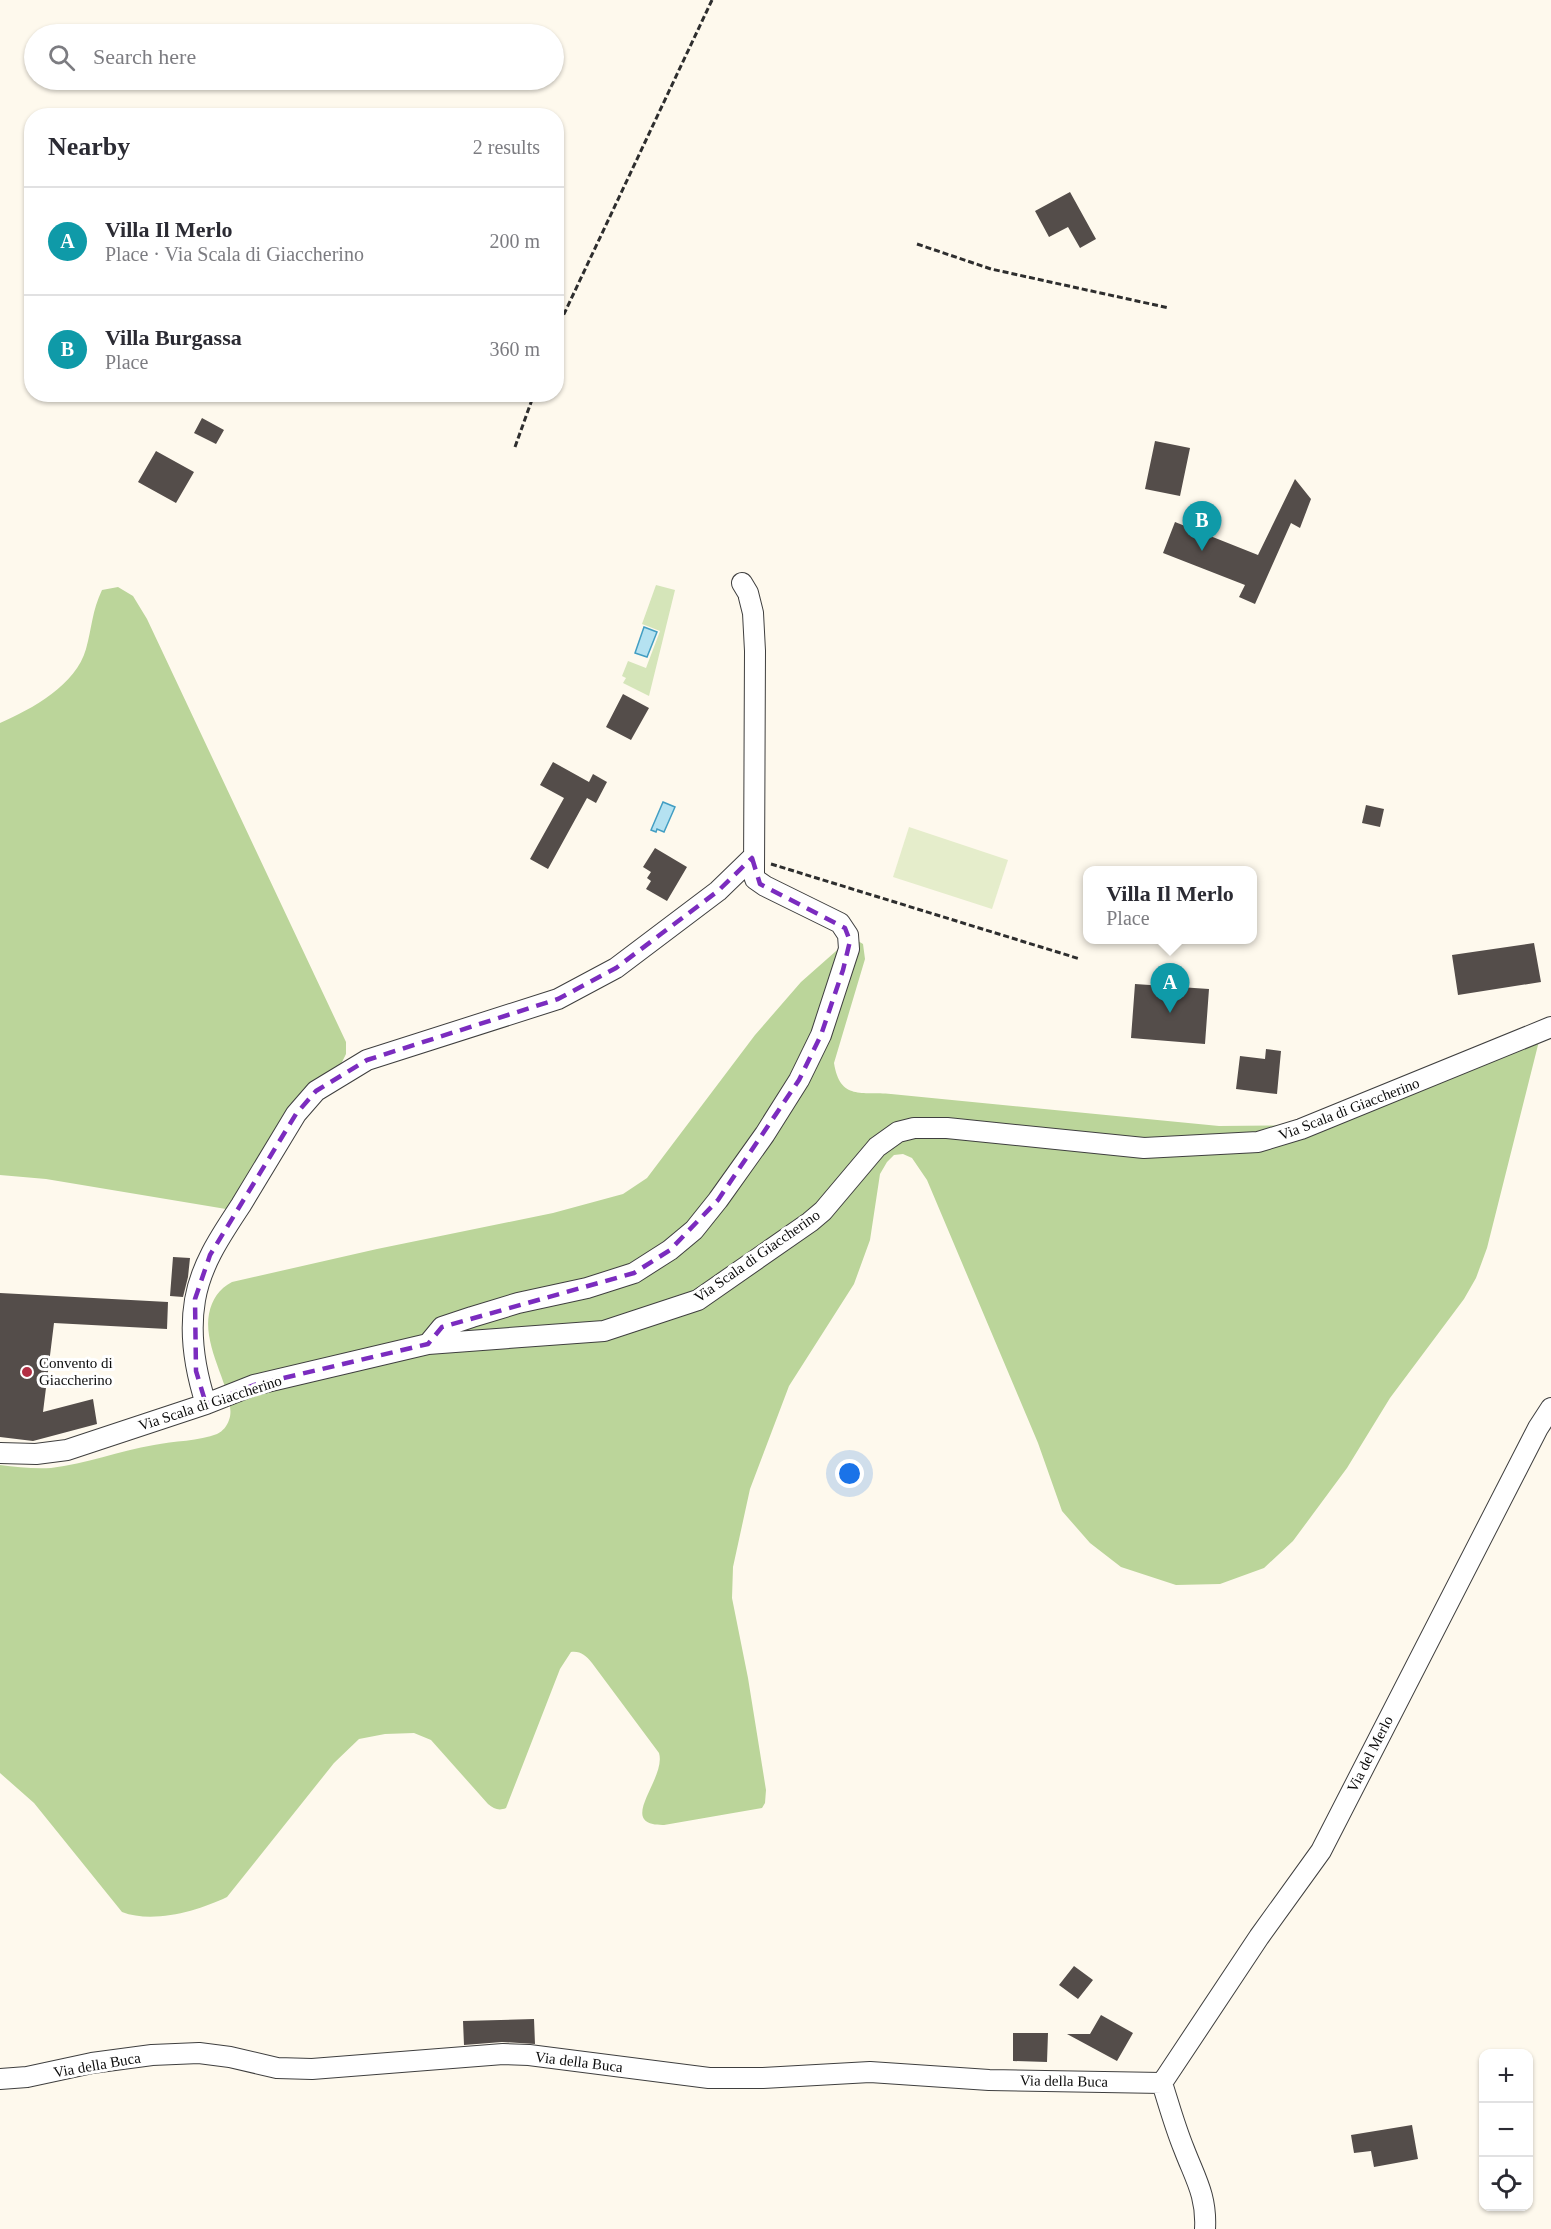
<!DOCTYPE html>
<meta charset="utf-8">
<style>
body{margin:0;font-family:"Times New Roman",serif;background:#f2f2f3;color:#2b2b33}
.controls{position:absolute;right:18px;bottom:18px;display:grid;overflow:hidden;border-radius:12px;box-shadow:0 2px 4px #0004}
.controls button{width:54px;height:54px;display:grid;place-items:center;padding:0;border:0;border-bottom:2px solid #e1e1e2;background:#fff;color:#2b2b33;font:30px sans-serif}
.you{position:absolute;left:850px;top:1474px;width:21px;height:21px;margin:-15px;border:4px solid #fff;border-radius:50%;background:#1a73e8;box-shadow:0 0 0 9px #1a73e833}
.badge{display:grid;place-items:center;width:39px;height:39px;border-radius:50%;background:#b22f44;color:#fff;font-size:20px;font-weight:700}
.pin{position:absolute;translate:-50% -50px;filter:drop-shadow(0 2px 3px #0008)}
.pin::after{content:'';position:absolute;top:32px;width:21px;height:18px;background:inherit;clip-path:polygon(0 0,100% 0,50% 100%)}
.popup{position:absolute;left:1083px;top:866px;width:174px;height:78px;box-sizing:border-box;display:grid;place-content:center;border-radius:12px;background:#fff;filter:drop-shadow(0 2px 4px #0005);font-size:20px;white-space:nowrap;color:#7c7c81}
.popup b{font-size:22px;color:#2b2b33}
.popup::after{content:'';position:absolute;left:50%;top:100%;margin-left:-12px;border:12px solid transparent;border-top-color:#fff}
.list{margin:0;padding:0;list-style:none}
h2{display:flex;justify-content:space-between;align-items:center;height:78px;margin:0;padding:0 24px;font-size:26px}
h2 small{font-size:20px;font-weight:400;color:#7c7c81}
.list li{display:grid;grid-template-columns:39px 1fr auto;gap:18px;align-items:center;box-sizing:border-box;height:108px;padding:0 24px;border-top:2px solid #e1e1e2}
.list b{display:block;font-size:22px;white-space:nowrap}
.list p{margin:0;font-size:20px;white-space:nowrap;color:#7c7c81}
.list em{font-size:20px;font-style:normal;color:#7c7c81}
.icon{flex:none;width:33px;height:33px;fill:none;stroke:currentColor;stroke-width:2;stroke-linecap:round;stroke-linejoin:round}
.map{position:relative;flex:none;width:1551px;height:2229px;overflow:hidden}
.search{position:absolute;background:#fff;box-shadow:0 2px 4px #0004;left:24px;top:24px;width:540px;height:66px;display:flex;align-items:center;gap:15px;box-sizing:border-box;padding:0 21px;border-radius:33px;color:#7c7c81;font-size:22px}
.panel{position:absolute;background:#fff;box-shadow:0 2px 4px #0004;left:24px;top:108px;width:540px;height:294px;border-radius:24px}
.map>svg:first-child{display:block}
.green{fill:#d5e5b9}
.forest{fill:#bbd59a}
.pitch{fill:#e5edcb}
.water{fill:#b5e2f1;stroke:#429ec3;stroke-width:1.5}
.building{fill:#544d4a}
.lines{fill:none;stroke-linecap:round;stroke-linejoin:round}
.minor-casing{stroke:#3f3f3f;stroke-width:22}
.path{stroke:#2e2e2e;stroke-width:3;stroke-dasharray:6 3;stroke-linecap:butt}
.minor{stroke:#fff;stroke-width:20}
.marked{fill:none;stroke:#7b2cbf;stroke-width:4.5;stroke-dasharray:12 8;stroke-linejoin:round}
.poi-dot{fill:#b22f44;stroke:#fff;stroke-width:2}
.labels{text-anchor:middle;stroke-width:6;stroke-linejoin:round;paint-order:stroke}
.street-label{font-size:15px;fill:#0c0c0c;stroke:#fff}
.poi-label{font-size:15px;fill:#0c0c0c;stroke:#fff;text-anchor:start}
</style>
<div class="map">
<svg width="1551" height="2229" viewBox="0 0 1551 2229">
<rect width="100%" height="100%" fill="#fef9ed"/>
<!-- green -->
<path class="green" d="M656,585L675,590L649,696L623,683L626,678L622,676L628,661L646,668L660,631L642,624Z"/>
<!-- forest -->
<path class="forest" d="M118,587L133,596L147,619L346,1042V1054L341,1064L297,1100L226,1209L46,1179L0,1175V723C32,709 76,685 86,649C92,627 92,611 102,590Z
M858,941L863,944L865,959L834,1063C840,1101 862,1091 891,1094L1219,1126L1326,1125L1366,1113L1539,1041L1487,1248L1476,1278L1464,1299L1390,1398L1347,1468L1293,1541L1264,1568L1220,1584L1176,1585L1121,1567L1090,1543L1062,1511L1038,1443L927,1180L912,1158L903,1154L894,1155L887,1162L880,1174L870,1240L854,1284L789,1386L750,1489L733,1567L732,1598L748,1678L766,1790L765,1803L762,1808L664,1825C614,1826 667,1779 659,1753L592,1663C585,1655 581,1651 571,1652L560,1669L506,1808C499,1811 494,1809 488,1804L431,1740L414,1733L385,1734L359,1739L334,1763L227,1897C198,1911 153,1924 122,1912L34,1803L0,1773V1465C16,1467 34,1469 51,1468C86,1464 119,1451 154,1445C173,1441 200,1441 217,1434C223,1431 227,1426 229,1420C238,1397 202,1350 209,1314C212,1299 219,1289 232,1282L377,1249L553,1213L623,1194L647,1178L755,1035L801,982L844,944Z"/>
<!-- pitch -->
<path class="pitch" d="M909,827L1008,860L992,909L893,877Z"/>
<!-- water -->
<path class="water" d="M644,627L657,632L647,657L635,653Z
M663,802L675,807L664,832L657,829L656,832L651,830Z"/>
<!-- building -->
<path class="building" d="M1070,192L1096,239L1080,248L1068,227L1049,237L1035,211Z
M202,418L224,430L216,444L194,433Z
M1155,441L1190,448L1180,496L1145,489Z
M156,451L194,472L176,503L138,482Z
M1295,479L1311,499L1300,528L1291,523L1255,604L1239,597L1245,585L1163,553L1175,522L1258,555Z
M623,694L649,708L631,740L606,727Z
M553,762L589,782L593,774L607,782L596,803L587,798L548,869L530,859L564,798L540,785Z
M1366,805L1384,809L1380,827L1362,823Z
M655,848L687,867L667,901L646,889L651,881L647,878L651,872L643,867Z
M1534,943L1541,982L1458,995L1452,955Z
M1135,984L1209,989L1205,1044L1131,1038Z
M1266,1049L1281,1051L1277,1094L1236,1089L1240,1056L1265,1059Z
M173,1257L190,1258L188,1277L183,1297L170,1296Z
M0,1293L168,1302L167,1329L54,1323L43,1412L93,1399L97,1424L33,1441L0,1437Z
M1074,1966L1093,1980L1078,1999L1059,1985Z
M1101,2015L1133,2033L1117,2061L1067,2034H1090Z
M534,2019L535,2044L502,2042L464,2045L463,2021Z
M1013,2033H1048L1047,2062L1013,2061Z
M1412,2125L1418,2159L1374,2167L1371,2151L1354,2153L1351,2135Z"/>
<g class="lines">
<defs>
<path id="minor" d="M428,1344L442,1327L472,1317L518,1303L587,1288L634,1273L670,1250L694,1230L718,1200L765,1134L799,1080L821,1035L849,949L848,935L840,923L765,886L755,879L754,874L755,651L753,613L748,593L742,583
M206,1404C195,1370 189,1335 195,1300C201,1264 222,1234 241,1205C259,1175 277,1145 296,1114L316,1091L367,1060L558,999L616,968L718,891L752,858
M0,1453L36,1454L67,1450L206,1404L254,1385L428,1344L604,1331L698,1300L810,1222L823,1211L877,1147L898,1132L914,1128H947L1144,1148L1258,1142L1301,1129L1551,1027
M0,2079L27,2077L92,2063L152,2055L199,2053L230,2057L277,2068L312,2069L503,2054L529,2055L709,2078H763L870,2072L989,2080L1162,2083
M1162,2083L1259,1937L1321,1851L1538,1428L1551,1408
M1162,2083C1169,2105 1175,2127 1184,2149C1195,2178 1207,2196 1205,2229"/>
</defs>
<!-- minor casing -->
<use href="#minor" class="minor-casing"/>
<!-- path -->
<path class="path" d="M917,244L991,269L1169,308
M556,331L712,0
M515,447L534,394
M771,864L1080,959"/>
<!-- minor -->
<use href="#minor" class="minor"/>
</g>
<!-- marked area -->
<path class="marked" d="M752,858L760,884L845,928L850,941L843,970L821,1035L799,1080L718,1200L670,1250L634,1273L442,1327L428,1344L254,1385L206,1404L196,1371L195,1299L210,1255L296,1114L316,1091L367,1060L558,999L616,968L718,891Z"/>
<!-- markers -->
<circle class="poi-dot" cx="27" cy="1372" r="6"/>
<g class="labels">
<!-- street labels -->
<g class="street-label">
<text transform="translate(1349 1109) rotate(-21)" y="5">Via Scala di Giaccherino</text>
<text transform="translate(757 1256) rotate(-35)" y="5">Via Scala di Giaccherino</text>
<text transform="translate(210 1403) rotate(-18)" y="5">Via Scala di Giaccherino</text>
<text transform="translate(1370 1754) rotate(-63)" y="5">Via del Merlo</text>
<text transform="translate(579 2062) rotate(7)" y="5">Via della Buca</text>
<text transform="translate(97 2065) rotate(-10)" y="5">Via della Buca</text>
<text transform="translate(1064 2081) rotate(1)" y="5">Via della Buca</text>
</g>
<!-- poi labels -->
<g class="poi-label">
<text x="39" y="1368">Convento di<tspan x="39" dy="17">Giaccherino</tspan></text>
</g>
</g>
</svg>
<div class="controls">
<button>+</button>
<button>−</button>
<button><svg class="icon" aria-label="locate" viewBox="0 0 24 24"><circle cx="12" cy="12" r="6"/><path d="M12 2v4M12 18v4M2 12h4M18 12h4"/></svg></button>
</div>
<div class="you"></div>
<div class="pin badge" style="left:1170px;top:1013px;background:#0f9aa8">A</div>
<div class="popup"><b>Villa Il Merlo</b>Place</div>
<div class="pin badge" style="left:1202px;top:551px;background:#0f9aa8">B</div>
<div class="search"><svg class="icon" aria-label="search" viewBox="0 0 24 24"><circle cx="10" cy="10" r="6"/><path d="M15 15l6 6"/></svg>Search here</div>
<section class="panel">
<h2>Nearby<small>2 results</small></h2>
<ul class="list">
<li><span class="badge" style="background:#0f9aa8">A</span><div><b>Villa Il Merlo</b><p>Place · Via Scala di Giaccherino</p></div><em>200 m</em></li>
<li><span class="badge" style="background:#0f9aa8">B</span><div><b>Villa Burgassa</b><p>Place</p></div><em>360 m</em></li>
</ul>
</section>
</div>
